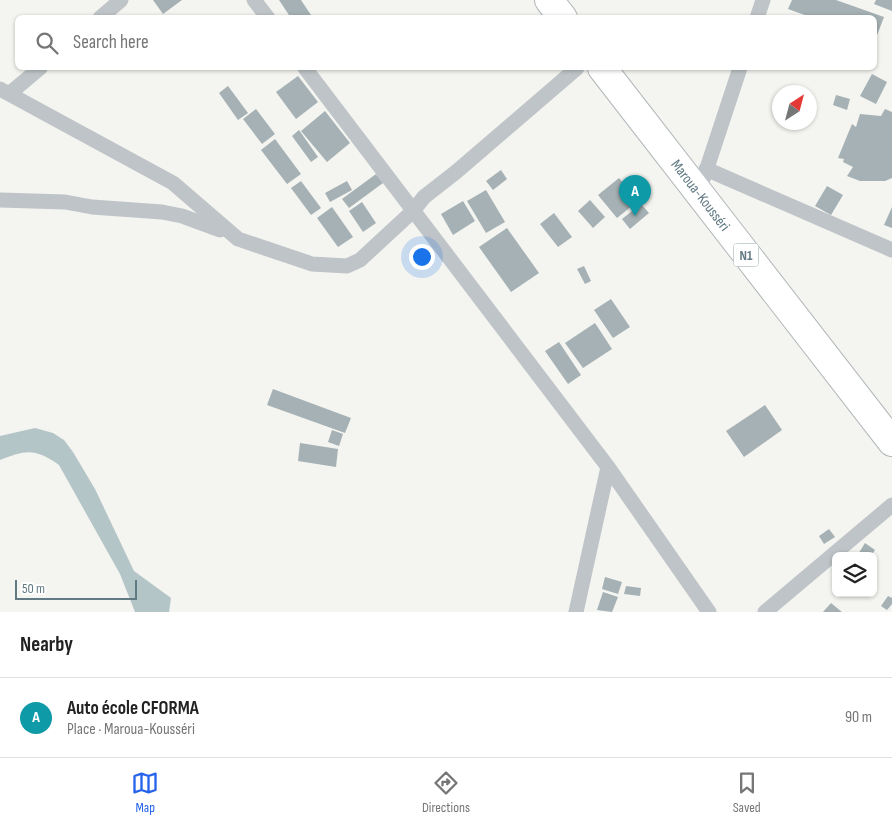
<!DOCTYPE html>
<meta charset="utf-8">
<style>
body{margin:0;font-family:"Sofia Sans Condensed",sans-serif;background:#f6f6f6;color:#222}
.controls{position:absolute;right:15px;bottom:15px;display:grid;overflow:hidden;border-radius:8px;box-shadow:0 1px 4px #0004}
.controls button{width:45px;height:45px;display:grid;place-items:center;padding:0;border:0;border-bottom:1px solid #e0e0e0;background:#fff;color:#222;font:25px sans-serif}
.compass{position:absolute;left:772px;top:85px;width:45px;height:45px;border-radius:50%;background:#fff;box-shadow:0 1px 4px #0004;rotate:36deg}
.scale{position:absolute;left:15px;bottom:12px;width:122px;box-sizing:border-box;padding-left:5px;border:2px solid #617a83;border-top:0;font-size:14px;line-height:18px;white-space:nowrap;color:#617a83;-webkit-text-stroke:4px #fff;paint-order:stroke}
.you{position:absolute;left:421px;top:256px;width:18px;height:18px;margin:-12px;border:4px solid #fff;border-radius:50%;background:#1a73e8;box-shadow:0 0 0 8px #1a73e833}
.badge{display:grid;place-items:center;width:32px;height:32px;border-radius:50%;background:#2563eb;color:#fff;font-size:16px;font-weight:700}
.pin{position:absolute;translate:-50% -41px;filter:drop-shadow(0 1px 2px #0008)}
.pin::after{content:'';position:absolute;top:26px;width:18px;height:15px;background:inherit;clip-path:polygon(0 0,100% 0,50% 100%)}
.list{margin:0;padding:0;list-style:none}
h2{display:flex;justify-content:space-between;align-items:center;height:65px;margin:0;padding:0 20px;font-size:21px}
h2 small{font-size:16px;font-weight:400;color:#767676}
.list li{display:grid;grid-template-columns:32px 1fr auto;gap:15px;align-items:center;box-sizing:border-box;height:80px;padding:0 20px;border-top:1px solid #e0e0e0}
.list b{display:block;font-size:19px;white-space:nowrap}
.list p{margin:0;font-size:16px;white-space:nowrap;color:#767676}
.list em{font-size:16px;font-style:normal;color:#767676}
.icon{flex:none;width:28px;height:28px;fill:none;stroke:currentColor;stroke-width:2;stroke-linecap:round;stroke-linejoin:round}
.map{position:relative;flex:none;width:892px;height:612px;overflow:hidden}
.search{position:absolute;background:#fff;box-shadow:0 1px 4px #0004;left:15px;right:15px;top:15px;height:55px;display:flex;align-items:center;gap:12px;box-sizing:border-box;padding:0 18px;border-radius:8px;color:#767676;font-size:19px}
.sheet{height:145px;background:#fff}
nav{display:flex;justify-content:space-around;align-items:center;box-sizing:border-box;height:70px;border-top:1px solid #e0e0e0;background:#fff;font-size:14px;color:#767676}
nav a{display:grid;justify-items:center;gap:2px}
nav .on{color:#2563eb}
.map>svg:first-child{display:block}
.water{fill:#b4c5c7}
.building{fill:#a5b1b4}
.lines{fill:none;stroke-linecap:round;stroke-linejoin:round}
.highway-casing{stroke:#b1b7b9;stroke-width:30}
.street{stroke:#bec4c7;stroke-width:15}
.highway{stroke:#fff;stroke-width:28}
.labels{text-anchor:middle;stroke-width:5;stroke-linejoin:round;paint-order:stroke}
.shield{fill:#fff;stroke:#90a2a8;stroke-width:1}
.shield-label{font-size:14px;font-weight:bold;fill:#617a83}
.street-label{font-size:15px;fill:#617a83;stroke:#fff}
</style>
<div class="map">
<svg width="892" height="612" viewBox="0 0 892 612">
<rect width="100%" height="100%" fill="#f4f4f0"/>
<!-- water -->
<path class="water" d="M35,428L53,433L64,440L73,452L95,489L134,571L171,598L169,612H135L120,574L59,465C35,448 26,450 0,460V436Z"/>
<!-- building -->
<path class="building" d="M153,0H182L163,14Z
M279,0H301L313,18H291Z
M792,0H836L884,17L874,43V18H813L788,9Z
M876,0H892V11L874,4Z
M872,74L887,82L876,104L860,96Z
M298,76L318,102L296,119L276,92Z
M228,86L248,113L238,120L219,93Z
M836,95L850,99L847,110L833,105Z
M256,109L275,134L262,144L243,119Z
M885,109L892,112V178L885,181H860L847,176L853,167L843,162L844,159L838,158L852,124L856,127L860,114L881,116Z
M325,111L350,143L327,162L301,131Z
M299,130L318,157L311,162L292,136Z
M275,139L301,174L287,184L261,150Z
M501,170L507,179L493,190L486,181Z
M376,174L383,183L349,208L342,199Z
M619,178L638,201L617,218L598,195Z
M301,181L321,208L311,215L291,188Z
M347,181L352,190L330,202L325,193Z
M827,186L843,195L831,215L815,206Z
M486,190L505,222L486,233L467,201Z
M590,200L605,217L593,228L578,211Z
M463,201L475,221L453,235L441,214Z
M362,202L376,223L363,232L349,211Z
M641,204L649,213L630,229L622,219Z
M332,207L353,237L338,247L317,218Z
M892,207V228L884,225Z
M554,213L572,237L558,247L540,224Z
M507,228L539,273L511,292L479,247Z
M584,266L591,281L585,284L577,269Z
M611,299L630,327L613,338L594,310Z
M595,323L612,349L583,368L565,343Z
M559,342L581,375L568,384L545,351Z
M273,389L351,418L345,433L267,405Z
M765,405L782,430L744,457L726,431Z
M332,430L343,434L339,446L328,442Z
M300,443L338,449L336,467L298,461Z
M829,529L835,537L824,544L819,536Z
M865,543L875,550L871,556H857Z
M605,577L622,582L618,594L602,589Z
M626,586L641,588L640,596L624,594Z
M603,592L618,597L612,612L597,610Z
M888,596L892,598V604L887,610L881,606Z
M831,603L842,612H823Z"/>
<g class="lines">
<defs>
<g id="highway">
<path d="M549,0L563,18"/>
<path id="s1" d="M602,68L892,442"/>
</g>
</defs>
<!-- highway casing -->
<use href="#highway" class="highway-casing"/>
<!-- street -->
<path class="street" d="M254,0L268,18
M100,18L121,0
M757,18L763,0
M305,68L608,467L709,612
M0,89L173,183L238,239L312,264L347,266L360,260L413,211L424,197L456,172L577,68
M9,94L40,68
M706,169L892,250
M704,177L740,68
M0,200L65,202L92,207L162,212L182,216L220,230
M576,612L608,467
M765,612L892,505"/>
<!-- highway -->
<use href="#highway" class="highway"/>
</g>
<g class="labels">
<!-- shield labels -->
<rect class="shield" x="733.5" y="243.5" width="25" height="23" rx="4"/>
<g class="shield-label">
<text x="746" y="260">N1</text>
</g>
<!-- street labels -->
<g class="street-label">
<text dy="5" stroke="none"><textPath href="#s1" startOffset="161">Maroua-Kousséri</textPath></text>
</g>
</g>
</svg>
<div class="controls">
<button><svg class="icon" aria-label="layers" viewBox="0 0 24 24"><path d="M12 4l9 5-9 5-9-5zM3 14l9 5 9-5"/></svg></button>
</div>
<svg class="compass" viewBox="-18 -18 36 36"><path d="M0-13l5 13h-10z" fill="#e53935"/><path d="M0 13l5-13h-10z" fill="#767676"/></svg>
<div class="scale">50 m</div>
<div class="you"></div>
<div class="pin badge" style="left:635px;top:216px;background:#0f9aa8">A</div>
<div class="search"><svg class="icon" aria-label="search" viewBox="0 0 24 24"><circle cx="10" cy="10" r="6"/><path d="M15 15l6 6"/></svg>Search here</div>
</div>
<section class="sheet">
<h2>Nearby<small></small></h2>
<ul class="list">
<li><span class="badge" style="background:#0f9aa8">A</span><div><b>Auto école CFORMA</b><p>Place · Maroua-Kousséri</p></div><em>90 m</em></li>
</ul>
</section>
<nav>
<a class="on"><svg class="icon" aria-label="map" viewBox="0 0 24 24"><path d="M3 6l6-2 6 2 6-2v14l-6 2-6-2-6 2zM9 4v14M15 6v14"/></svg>Map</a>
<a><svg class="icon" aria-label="directions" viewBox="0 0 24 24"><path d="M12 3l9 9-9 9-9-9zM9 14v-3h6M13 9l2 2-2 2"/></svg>Directions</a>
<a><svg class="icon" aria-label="saved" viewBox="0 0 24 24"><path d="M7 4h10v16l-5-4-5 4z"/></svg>Saved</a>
</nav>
